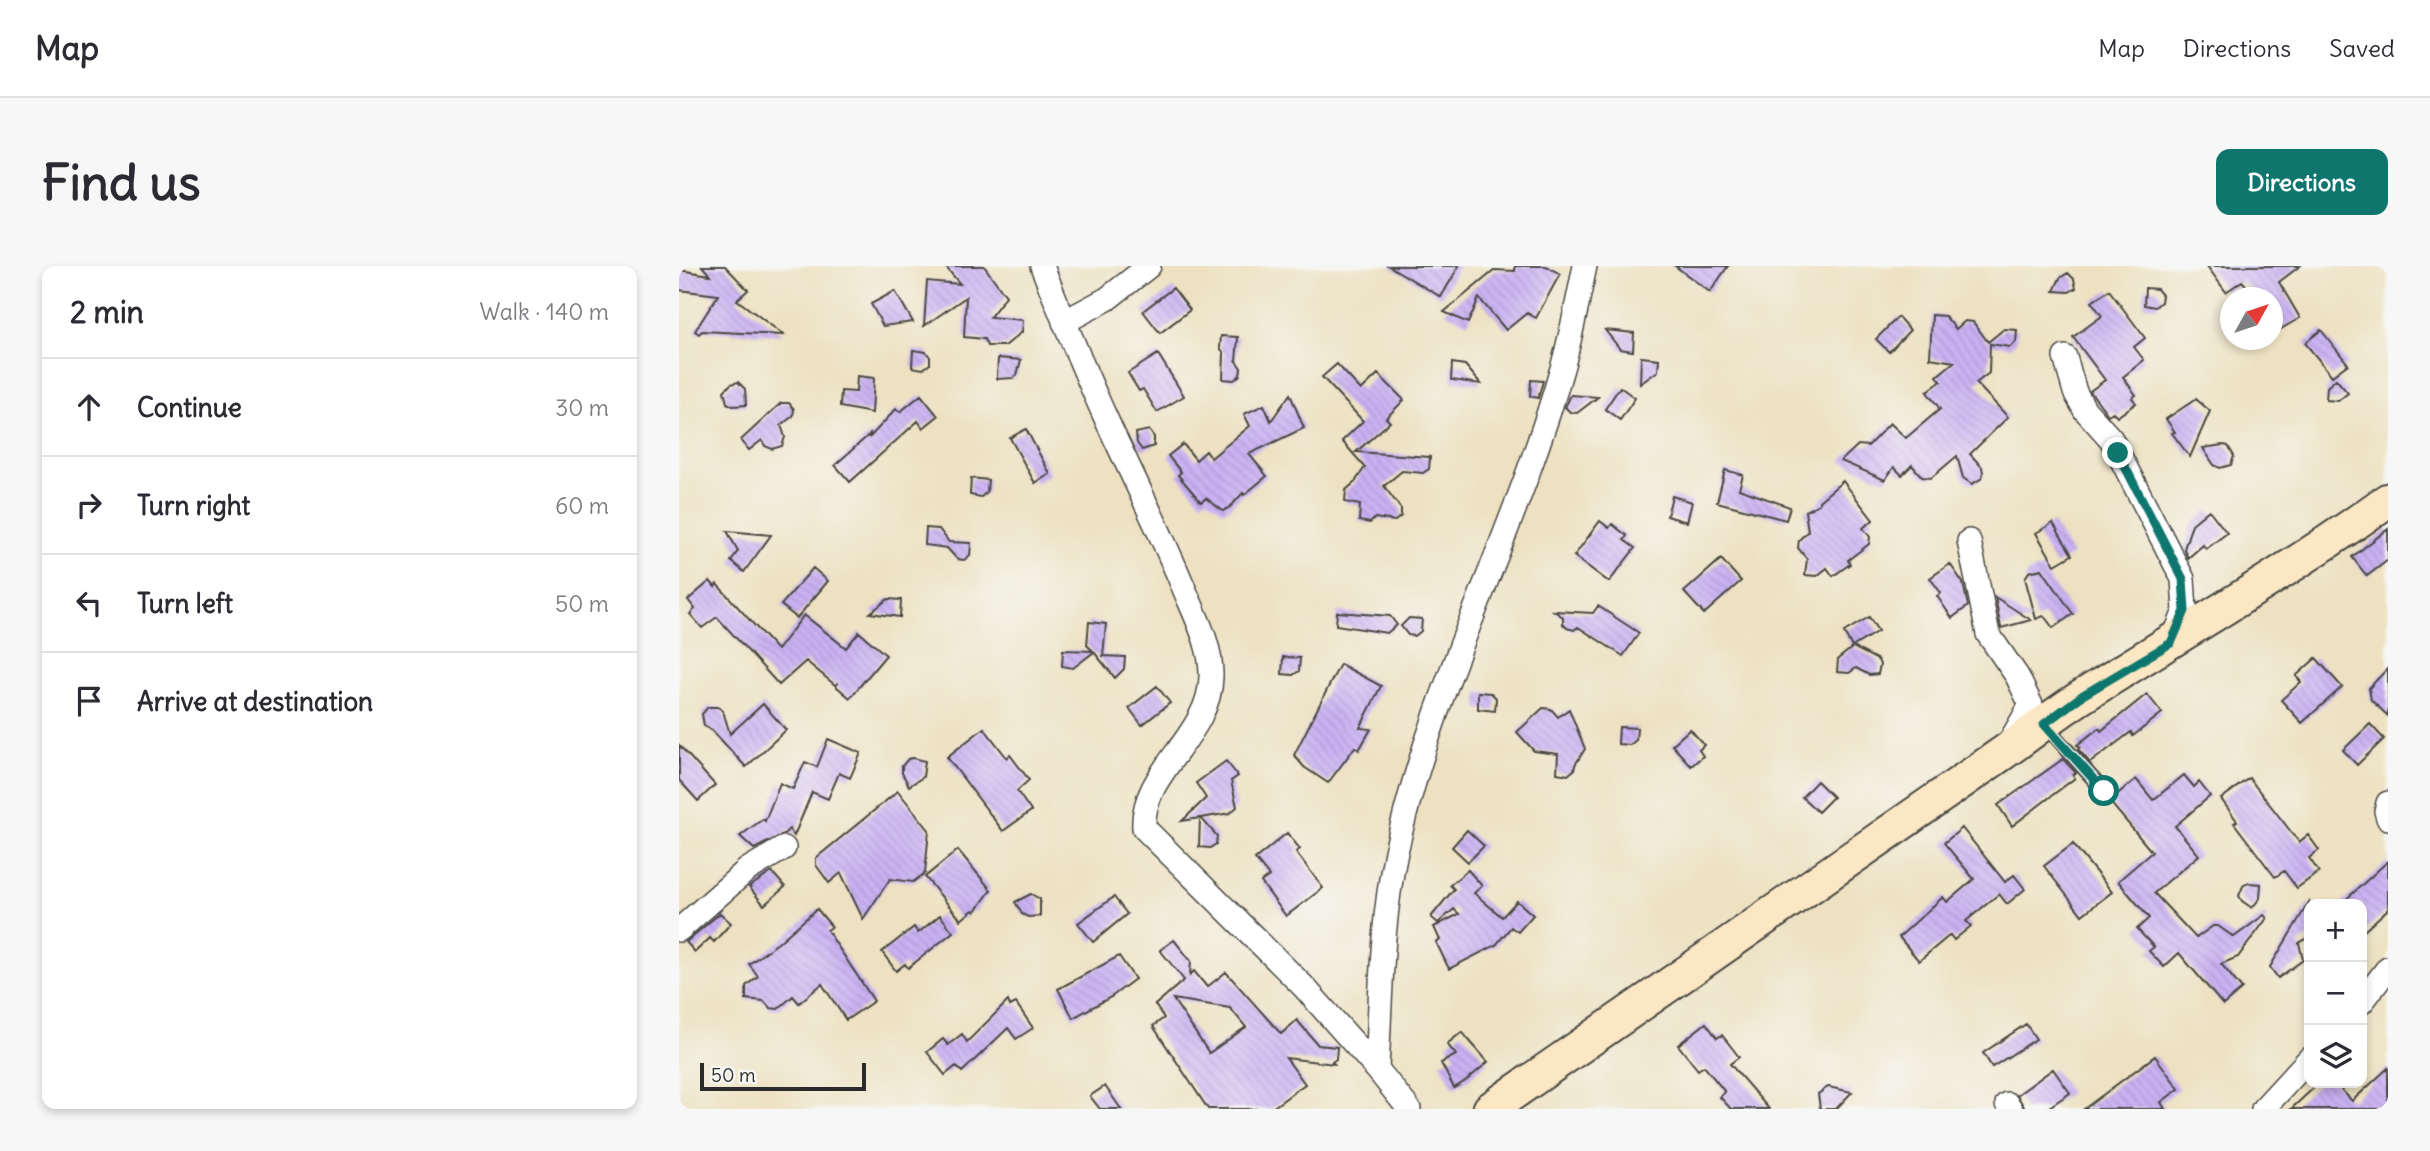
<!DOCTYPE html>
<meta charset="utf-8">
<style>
body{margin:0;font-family:Delius,sans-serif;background:#f7f7f7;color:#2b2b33}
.controls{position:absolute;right:21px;bottom:21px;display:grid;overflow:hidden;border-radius:14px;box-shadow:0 4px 10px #0003}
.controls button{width:63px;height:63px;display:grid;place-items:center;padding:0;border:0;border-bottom:2px solid #e1e1e2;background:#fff;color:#2b2b33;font:35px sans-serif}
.compass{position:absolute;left:1541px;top:21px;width:63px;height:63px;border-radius:50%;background:#fff;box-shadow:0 4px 10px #0003;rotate:50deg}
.scale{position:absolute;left:21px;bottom:18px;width:166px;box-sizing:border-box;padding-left:7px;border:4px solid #2b2b2b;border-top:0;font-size:19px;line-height:24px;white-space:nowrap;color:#2b2b2b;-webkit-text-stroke:5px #f6f6f2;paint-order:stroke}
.stop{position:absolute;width:21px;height:21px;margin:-16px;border:5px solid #0f766e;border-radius:50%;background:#fff}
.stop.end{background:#0f766e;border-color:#fff;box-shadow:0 2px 7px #0008}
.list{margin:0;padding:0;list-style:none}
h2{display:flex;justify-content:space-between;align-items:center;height:91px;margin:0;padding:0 28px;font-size:30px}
h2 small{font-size:23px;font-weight:400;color:#7c7c81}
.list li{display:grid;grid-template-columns:46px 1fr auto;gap:21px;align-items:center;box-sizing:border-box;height:98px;padding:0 28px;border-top:2px solid #e1e1e2}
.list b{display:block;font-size:26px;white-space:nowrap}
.list em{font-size:23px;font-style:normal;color:#7c7c81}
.icon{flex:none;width:38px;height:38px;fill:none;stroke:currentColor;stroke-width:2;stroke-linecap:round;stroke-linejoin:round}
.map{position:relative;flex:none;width:1709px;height:843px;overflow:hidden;border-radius:14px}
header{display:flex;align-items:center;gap:42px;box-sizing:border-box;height:98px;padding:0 35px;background:#fff;border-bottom:2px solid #e1e1e2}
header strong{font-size:33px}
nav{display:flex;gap:38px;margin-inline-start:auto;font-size:24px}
.intro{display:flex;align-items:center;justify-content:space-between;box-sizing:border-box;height:168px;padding:0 42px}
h1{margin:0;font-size:49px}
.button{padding:18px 32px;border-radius:14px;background:#0f766e;color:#fff;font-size:24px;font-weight:700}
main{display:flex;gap:42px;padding:0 42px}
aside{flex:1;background:#fff;border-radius:14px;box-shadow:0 4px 10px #0003}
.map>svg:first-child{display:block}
.building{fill:url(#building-back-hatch);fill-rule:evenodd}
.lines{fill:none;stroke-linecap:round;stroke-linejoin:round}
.lane-casing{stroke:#484642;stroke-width:16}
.street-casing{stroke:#484642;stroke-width:26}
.secondary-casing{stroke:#484642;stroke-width:37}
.lane{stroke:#fff;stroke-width:12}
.street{stroke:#fff;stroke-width:23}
.secondary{stroke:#fbe7c3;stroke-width:33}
.route{stroke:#0f766e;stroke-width:9}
</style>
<header>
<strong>Map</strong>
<nav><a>Map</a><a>Directions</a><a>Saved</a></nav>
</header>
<div class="intro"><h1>Find us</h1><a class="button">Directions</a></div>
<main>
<aside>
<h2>2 min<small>Walk · 140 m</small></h2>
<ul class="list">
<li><svg class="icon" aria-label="ahead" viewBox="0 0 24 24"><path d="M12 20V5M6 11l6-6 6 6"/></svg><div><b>Continue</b></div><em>30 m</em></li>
<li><svg class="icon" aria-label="right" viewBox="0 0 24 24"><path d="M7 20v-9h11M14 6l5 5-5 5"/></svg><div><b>Turn right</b></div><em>60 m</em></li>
<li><svg class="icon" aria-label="left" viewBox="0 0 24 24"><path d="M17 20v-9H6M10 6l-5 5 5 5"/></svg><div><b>Turn left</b></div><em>50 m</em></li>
<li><svg class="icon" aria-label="arrive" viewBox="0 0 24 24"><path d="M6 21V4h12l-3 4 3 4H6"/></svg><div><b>Arrive at destination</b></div></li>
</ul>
</aside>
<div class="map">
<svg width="1709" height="843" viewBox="0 0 1709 843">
<defs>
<pattern id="building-back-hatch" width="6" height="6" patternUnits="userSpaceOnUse" patternTransform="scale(1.75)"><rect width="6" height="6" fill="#cab1f3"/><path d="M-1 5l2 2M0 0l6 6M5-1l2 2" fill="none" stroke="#ae98d0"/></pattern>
</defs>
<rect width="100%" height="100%" fill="#f6f6f2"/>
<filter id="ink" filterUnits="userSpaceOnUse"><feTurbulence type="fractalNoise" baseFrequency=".0143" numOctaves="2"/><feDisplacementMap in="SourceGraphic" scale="14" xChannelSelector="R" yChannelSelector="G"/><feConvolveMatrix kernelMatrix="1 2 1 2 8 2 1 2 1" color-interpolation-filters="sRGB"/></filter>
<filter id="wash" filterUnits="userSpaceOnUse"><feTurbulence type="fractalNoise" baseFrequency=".00686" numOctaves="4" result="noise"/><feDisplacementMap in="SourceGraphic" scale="28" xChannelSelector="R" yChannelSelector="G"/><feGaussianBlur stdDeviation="1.57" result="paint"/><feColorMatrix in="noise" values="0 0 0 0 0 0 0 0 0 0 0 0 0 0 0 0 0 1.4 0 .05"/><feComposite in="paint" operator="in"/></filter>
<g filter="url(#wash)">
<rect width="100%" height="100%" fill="#ede1c1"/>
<g id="blocks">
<!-- building -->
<path class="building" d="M23,0H46L69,24L58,34L105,69L23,65L20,68L16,65L39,29L0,24V4L31,9Z
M266,0H305L327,30L311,51L344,54L343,66L326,80H308L305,73L285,71L287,31L245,60L248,15L281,18Z
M710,0H780L762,31Z
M836,0H867L881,8L857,52L848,47L827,64L800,32L789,57L765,46L816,4L836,5Z
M996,0H1049L1031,26Z
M1528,0H1621L1600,16L1621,52L1593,68V32L1578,31L1563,15L1547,26Z
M1389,7L1395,13L1397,22L1390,26L1375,25L1381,12Z
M494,22L511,44L481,67L464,45Z
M1466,22L1478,23L1483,29L1482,36L1476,41L1465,39Z
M1430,24L1466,72L1455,81L1465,94L1444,111L1457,129L1453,132L1457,137L1438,151L1434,146L1429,149L1411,125L1426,114L1394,71L1423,50L1413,36Z
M216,25L234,56L204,60L192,38Z
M1253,49L1266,50L1277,63L1286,55L1294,56L1309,76L1325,63L1338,64L1337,76L1331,81L1311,78L1310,107L1297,117L1329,151L1291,188L1303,201L1304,207L1303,212L1293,218L1284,212L1278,190L1252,212L1243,211L1233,199L1223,209L1215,201L1206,214L1162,195L1179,179L1189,180L1211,157L1227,172L1261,143L1248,126L1262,115L1258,110L1275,96L1251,92Z
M1219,51L1231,64L1210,86L1197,73Z
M926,64L955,67L954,85L941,83Z
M1642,64L1669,98L1653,110L1626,77Z
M542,70L559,71L557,95L562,102L561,109L555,114L544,113L545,87L541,82Z
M234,84L247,86L251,91V98L244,103L233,101Z
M479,88L505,130L478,146L464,123L460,125L449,107Z
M962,91L980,93L979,105L961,118Z
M319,92L342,94L338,109L334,112L318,113Z
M773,97L786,99L802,118L772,114Z
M658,98L682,124L699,108L725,134L707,152L711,156L677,186L751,191L750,203L744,207L723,205L705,220L722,243V250L716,255L696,252L691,257L680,255L681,239L666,236L667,224L676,216L686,201L663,175L684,155L643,111Z
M178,110L195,112L193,147L161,141L162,125L177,126Z
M1657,113L1669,127L1659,135L1647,134L1648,121Z
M852,114L864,115L859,132L851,130Z
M59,116L66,123L67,139L54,140L48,137L45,125L52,118Z
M941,121L956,132L941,154L926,143Z
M611,128L625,162L570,188L588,210L565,229L564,227L551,241L544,245L527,232L522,236L499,209L502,206L489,190L504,178L517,194L527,185L532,192L571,160L565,148L585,139L592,155Z
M242,129L259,150L244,162L239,155L171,216L156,199L191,168L190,172L217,143L221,146Z
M892,129L919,131L898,147L891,146L886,141Z
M1517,133L1531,145L1511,191L1493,167L1496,166L1487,153Z
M102,137H110L115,143L114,150L102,159L106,171L103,180L93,183L86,180L83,174L70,184L62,174Z
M347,163L371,208L356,217L331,172Z
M470,164L475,171V180L463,184L458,177L457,167Z
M1544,179L1549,180L1555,190L1552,199L1541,202L1535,199L1524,182Z
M1046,204L1064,209L1060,223L1111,241L1107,254L1038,236Z
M292,212L309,214L308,226L302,231L291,229Z
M1164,215L1194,254L1184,262L1191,271L1190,278L1169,294L1171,298L1154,310L1148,302L1138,310L1126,309L1128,293L1119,282L1120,274L1129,265L1126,245L1140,238V235Z
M993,230L1013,236L1008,256L988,250Z
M1530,244L1548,267L1527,283L1524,279L1509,292L1505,283L1513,258Z
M921,255L930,262L933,258L948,270L945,274L956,282L930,316L895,290Z
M1374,257L1393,289L1376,299L1357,267Z
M247,262L260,263L270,276L292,277L291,289L285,294L278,293L268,282L246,279Z
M1709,263V294L1688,310L1673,291Z
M48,265L92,269L65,306L52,295L59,285Z
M1042,293L1062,315L1025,348L1005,326Z
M1271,298L1284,317L1289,340L1273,352L1258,330L1262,327L1251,312Z
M134,302L149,315L118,352L102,339Z
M1363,303L1394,348L1374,362L1365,350L1357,353L1346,312L1350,306Z
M31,315L36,321L38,318L98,384L125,349L167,382L180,366L207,389L171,432L157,420L159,417L156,419L127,395L100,419L38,351L23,362L11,348L16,343L9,334Z
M1316,331L1352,354L1322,362Z
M209,333L222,334L221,351L191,347Z
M919,340L960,367L944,390L899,361L895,364L888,362L884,358V351L875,345L914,347Z
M658,346L711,350L718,359L708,367L657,359Z
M1190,351L1199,365L1173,381L1165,366Z
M730,352L743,353L742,365L736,370L729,369L722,360Z
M410,356L427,358L424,390L446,391L445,403L436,412L415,386L394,402L383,400L384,384L414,385L408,379Z
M1174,381L1199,394L1201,399L1199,408L1190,409L1177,402L1170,407L1158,406L1159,393Z
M604,391L621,392L620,405L614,409L603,408Z
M1637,392L1663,421L1623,457L1602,434L1622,416L1617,410Z
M661,398L702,420L681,462L692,463L680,484L676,481L649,517L625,501L615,489Z
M1709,402V450L1692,434L1690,422Z
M478,420L491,437L463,459L450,442Z
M799,426L812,427L817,432L816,445L799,443Z
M1468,428L1483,447L1454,470L1452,466L1411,497L1399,483L1401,481L1398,479L1420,462L1422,465Z
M84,438L107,464L67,501L33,464L25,460L23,448L29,441H39L44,445L51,468Z
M864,442L872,443L879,451L890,443L906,483L896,499L895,504L889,509L878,507L879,488L855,485L838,466Z
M1691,458L1705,473L1678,499L1664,484Z
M940,461L958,462L957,474L951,479L939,478Z
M305,462L328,492L331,489L350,514L338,525L352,545L324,565L268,491Z
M1011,463L1025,479L1020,484L1024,490L1012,500L993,479Z
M149,473L182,487L171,512L160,507L149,533L133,526L115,570L110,563L105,568L75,583L61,570L84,553L86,555L101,517L114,523L126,496L138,501Z
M0,479L36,519L19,535L0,514Z
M234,492L246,495L244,511L230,520L223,507V500L229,493Z
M1384,493L1397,507L1394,509L1396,512L1333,560L1319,539Z
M547,495L559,510L552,515L558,541L551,547L522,552L538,570L537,578L531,582L520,581L521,552L503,555L527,532L517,517Z
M1505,509L1515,521L1520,516L1531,530L1496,560L1520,589L1475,627L1517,672L1534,660H1539L1555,671L1585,649L1588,652L1559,691L1542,698L1563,723L1544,739L1500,687L1485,701L1470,685L1475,681L1458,663L1470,652L1439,615L1473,586L1430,535L1457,513L1474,534Z
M1570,512L1620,576L1629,569L1640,584L1630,592L1640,606L1618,622L1605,605L1596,611L1555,557L1558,555L1542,533Z
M1138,515L1154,531L1139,546L1123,531Z
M219,525L250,564L246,607L234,616L211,613L184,653L162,607L150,617L137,599V592Z
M1283,562L1326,616L1335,609L1346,623L1328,638L1320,628L1287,655L1292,660L1275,674L1271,669L1240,695L1220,671L1264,631L1268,636L1295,613L1265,577Z
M788,564L805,580L789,596L773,581Z
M608,567L621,583L617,586L644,622L607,650L582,616L590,610L576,593Z
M1394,578L1433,626L1403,649L1365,600Z
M279,584L312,624L296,646L294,644L282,654L246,611Z
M1709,595V643L1683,667V638H1662Z
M789,604L803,620L795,627L823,651L838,635L854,649L839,666L832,661L817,679L770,703L757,676L761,674L755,661L780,648L775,643L759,657L752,651L775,623L771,619Z
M93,606L106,621L85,639L70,621Z
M1569,617L1582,618L1581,632L1573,642L1563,635L1560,630L1564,620Z
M352,628L361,633V650L349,651L343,648L336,636Z
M435,631L448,648L414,676L399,657Z
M1630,636V671L1620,677L1624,694L1599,712L1591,701Z
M138,643L153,661L148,664L195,735L167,754L143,718L120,737L114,730L99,743L91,742L85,735L67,733V720L79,710L70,698L99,677Z
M41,647L52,657L35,676L31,672L16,686L7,676Z
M261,649L274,666L229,702L226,698L217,705L203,686L235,661L239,667Z
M495,674L512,695L511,709L515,705L528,721L547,706L602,768L618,754L639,779L658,781L657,793L653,796L655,798L607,792L626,818L592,843H529L474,760L485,752L476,739L505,714L481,684ZM494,733L551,742L567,761L530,787Z
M440,690L456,713L432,731L394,752L379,723Z
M329,735L331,740L337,737L354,762L337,773L329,762L283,806L277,800L266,809L248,786L264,773L269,779L283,768L288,776Z
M1027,757L1038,772L1043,769L1060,791L1051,798L1090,843H1052L1041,831L1046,826L1025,800L1019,804L999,779Z
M1347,758L1357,773L1313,801L1304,787Z
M783,766L809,796L788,814L775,822L762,797L777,789L768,778Z
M1476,790L1500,823L1482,836L1486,843H1405Z
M1709,802V843H1612L1640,817H1656L1673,835Z
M1374,803L1391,827L1367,843H1346L1338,829Z
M426,820L442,843H421L411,830Z
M1149,821L1173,826L1157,843H1141L1139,828Z"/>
</g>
</g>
<g filter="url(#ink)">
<use href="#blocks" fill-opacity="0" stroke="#484642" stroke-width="2"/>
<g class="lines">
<defs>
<path id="lane" d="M1365,458L1425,525"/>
<path id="street" d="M363,0C384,53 405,105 429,157C454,211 481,265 504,320C516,349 533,380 532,411C531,471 461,506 465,562L625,721L698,803L730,843
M385,56L428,33L470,0
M1386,91L1396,126L1406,144L1432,173L1504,313L1506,345L1494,374
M1290,275L1309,368L1338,410L1352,439L1329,479
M1709,537L1707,545L1709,552
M0,664L68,604L105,582
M1683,736L1709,702
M698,803C702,730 702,657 717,586C754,417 838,264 884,99C893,66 899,33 906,0
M1328,838L1332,843
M1584,843L1630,793"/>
<path id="secondary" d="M811,843L1324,487C1351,468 1378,446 1407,428C1508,364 1612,304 1709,234"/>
</defs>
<!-- lane casing -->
<use href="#lane" class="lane-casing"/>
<!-- street casing -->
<use href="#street" class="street-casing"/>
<!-- secondary casing -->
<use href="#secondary" class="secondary-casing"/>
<!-- lane -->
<use href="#lane" class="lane"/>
<!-- street -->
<use href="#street" class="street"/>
<!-- secondary -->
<use href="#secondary" class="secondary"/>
</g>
</g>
<g class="lines" filter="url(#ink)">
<!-- route -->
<path class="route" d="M1425,525L1365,458L1404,429L1492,377L1506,345L1504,313L1439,187"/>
</g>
</svg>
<div class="controls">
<button>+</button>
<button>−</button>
<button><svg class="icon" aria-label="layers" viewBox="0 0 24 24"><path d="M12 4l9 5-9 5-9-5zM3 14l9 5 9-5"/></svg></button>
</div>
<svg class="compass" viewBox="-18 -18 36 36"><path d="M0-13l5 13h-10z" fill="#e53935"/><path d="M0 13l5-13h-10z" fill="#7c7c81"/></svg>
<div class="scale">50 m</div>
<div class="stop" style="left:1425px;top:525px"></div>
<div class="stop end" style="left:1439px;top:187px"></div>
</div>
</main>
